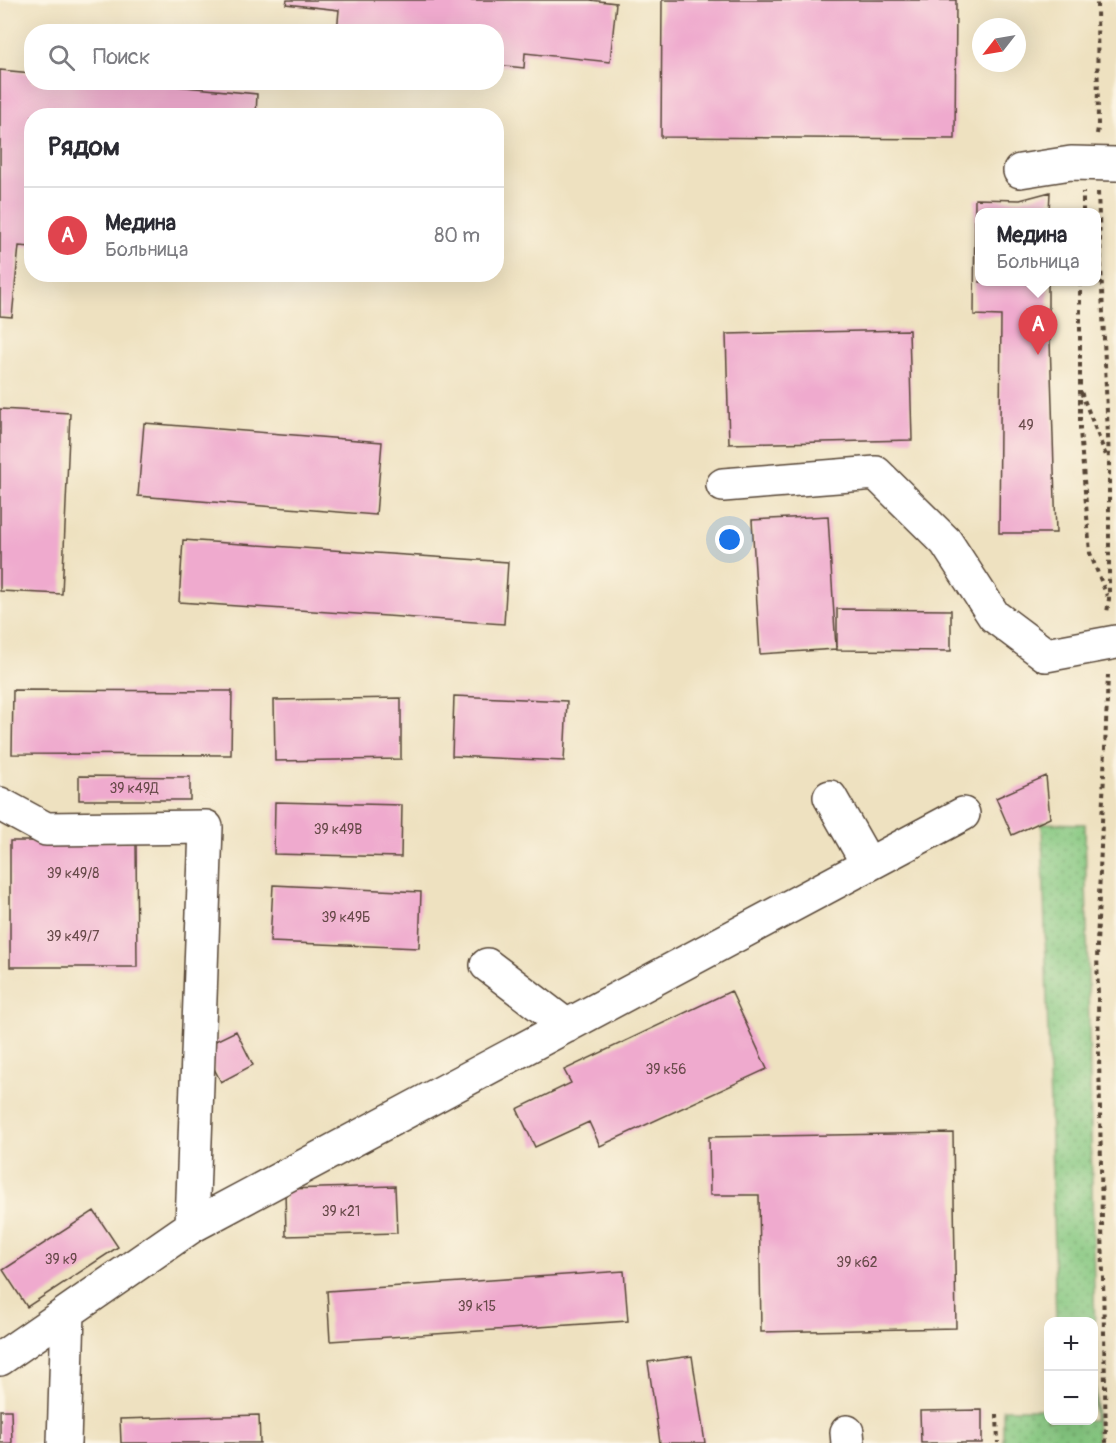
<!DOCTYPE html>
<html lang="ru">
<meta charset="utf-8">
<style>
body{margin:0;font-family:Pangolin,sans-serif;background:#f7f7f7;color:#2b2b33}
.controls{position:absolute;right:18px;bottom:18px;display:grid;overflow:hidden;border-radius:12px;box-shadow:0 6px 24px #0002}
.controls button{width:54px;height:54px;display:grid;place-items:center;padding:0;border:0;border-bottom:2px solid #e1e1e2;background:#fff;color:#2b2b33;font:30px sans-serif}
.compass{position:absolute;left:972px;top:18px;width:54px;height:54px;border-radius:50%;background:#fff;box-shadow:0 6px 24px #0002;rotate:239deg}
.you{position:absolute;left:730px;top:540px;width:21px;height:21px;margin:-15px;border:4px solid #fff;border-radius:50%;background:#1a73e8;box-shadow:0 0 0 9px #1a73e833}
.badge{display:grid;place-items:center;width:39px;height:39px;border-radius:50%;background:#db2777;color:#fff;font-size:20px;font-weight:700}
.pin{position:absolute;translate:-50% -50px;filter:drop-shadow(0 2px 3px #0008)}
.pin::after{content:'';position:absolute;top:32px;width:21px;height:18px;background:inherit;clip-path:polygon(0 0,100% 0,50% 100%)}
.popup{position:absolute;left:975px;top:208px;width:126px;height:78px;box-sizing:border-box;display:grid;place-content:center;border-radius:12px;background:#fff;filter:drop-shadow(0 2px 4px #0005);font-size:20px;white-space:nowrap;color:#7c7c81}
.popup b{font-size:22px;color:#2b2b33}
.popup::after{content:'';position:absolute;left:50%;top:100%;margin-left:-12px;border:12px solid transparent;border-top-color:#fff}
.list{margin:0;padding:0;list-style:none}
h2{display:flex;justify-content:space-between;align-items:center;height:78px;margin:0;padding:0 24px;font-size:26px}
h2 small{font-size:20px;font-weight:400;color:#7c7c81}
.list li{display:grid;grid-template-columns:39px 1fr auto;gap:18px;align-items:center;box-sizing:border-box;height:96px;padding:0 24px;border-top:2px solid #e1e1e2}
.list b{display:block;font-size:22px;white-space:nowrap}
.list p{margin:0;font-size:20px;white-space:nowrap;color:#7c7c81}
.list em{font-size:20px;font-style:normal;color:#7c7c81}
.icon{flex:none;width:33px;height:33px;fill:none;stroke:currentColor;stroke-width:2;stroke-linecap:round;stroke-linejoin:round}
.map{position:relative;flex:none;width:1116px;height:1443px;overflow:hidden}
.search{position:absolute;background:#fff;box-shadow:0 6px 24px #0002;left:24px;top:24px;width:480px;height:66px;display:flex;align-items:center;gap:15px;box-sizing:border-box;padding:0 21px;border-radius:24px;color:#7c7c81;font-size:22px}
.panel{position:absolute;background:#fff;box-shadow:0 6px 24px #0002;left:24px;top:108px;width:480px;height:174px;border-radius:24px}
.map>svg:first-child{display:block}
.grass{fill:url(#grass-dots);stroke:#60784f;stroke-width:1.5}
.building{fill:#efaace}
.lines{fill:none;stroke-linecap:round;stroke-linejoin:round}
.minor-casing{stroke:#564536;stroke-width:36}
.path{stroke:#564536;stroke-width:4;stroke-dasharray:4.5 4.5;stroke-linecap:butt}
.minor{stroke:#fff;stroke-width:33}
.labels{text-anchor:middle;stroke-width:6;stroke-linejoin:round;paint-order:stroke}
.number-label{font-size:14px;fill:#684a4a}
</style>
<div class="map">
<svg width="1116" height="1443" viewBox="0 0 1116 1443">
<defs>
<pattern id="grass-dots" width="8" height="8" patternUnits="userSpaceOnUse" patternTransform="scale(1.5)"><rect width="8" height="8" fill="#85c780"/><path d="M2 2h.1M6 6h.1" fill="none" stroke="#6ea268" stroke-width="1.8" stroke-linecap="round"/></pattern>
</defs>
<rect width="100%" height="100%" fill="#fcf5e5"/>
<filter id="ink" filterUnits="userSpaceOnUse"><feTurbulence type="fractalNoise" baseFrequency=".0167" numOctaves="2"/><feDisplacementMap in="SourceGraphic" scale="12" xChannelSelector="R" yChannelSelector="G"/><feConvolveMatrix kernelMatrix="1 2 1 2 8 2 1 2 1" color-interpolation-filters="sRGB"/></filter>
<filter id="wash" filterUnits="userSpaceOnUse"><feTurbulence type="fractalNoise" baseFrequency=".008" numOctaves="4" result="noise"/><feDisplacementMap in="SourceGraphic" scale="24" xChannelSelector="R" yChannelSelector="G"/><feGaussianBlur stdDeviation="1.35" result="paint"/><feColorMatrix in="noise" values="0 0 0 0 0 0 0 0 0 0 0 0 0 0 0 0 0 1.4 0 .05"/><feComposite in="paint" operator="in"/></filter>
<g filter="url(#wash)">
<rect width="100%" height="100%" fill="#eee1c0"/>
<!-- grass -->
<path class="grass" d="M1042,823L1085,824L1097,1443H1003V1409H1048V1420H1094V1322L1056,1321Z"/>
<g id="blocks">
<!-- building -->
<path class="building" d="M287,0H590L616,3L610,62L525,53L524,68L496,65V32H337L339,10L286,4Z
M662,0H956L955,139L661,137Z
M0,70L32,73V82H134L257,94L256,116H32V247L19,246L12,317L0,316Z
M1050,192L1049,212H980V282H1048V308H1049L1056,533H999L1001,316L974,315L975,199L1020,200Z
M909,330L912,440L729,444L726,334Z
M0,409L70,413L62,594L0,591Z
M144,423L382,442L376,515L138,496Z
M828,516L836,649L760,654L752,520Z
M183,540L508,562L504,624L179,602Z
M837,609L951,610V651L837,650Z
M13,690L232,691L231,755L12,754Z
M454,696L567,701L564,761L452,756Z
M401,698V759L275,761L274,700Z
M79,776L190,777V800H79Z
M1046,776L1050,818L1012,835L996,798Z
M275,802L402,805L401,857L274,854Z
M10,841H136L137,967H10Z
M273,885L421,892L419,948L270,942Z
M731,991L767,1069L600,1146L589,1122L535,1147L517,1109L571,1083L564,1070Z
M236,1031L253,1065L221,1082L203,1047Z
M953,1133L956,1328L761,1332L759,1195H710L709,1137Z
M395,1186L397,1233L286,1236L285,1189Z
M94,1211L118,1247L27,1307L3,1270Z
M624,1271L628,1321L330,1341L327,1291Z
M692,1356L705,1443H660L648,1362Z
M0,1410H11L12,1443H0Z
M982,1410V1443H921L920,1411Z
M259,1415L260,1443H121L120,1419Z"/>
</g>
</g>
<g filter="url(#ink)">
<use href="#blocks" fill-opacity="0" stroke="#564536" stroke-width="1.5"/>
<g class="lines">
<defs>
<path id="minor" d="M1020,171L1071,163L1116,164
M723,485L876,473L946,542L994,616L1046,655L1116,642
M830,797L868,864
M0,804L46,829L206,827L192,1226L68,1312L64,1443
M487,965L567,1026
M192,1226L963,814
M0,1359L68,1312
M847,1432L848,1443"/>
</defs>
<!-- minor casing -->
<use href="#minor" class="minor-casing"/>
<!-- path -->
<path class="path" d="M1097,134L1098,128L1097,0
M1098,192L1109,461V599L1107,613
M1083,212V192
M1080,282V430L1090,553L1107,596
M1081,392L1107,458
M997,1414L998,1443
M1106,1443L1097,945L1108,675"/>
<!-- minor -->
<use href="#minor" class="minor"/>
</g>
</g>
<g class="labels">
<!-- number labels -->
<g class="number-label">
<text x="1026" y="430">49</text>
<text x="134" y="793">39 к49Д</text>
<text x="338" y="834">39 к49В</text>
<text x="73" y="878">39 к49/8</text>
<text x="346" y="922">39 к49Б</text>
<text x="73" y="941">39 к49/7</text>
<text x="666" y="1074">39 к56</text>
<text x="341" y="1216">39 к21</text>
<text x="61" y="1264">39 к9</text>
<text x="857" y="1267">39 к62</text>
<text x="477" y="1311">39 к15</text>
</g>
</g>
</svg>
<div class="controls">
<button>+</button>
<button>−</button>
</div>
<svg class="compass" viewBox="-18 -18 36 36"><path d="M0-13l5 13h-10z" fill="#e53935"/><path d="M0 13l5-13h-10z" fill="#7c7c81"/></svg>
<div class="you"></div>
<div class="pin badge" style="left:1038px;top:355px;background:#e0444e">A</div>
<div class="popup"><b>Медина</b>Больница</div>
<div class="search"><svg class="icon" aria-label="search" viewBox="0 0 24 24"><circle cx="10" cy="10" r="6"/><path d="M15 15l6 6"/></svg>Поиск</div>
<section class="panel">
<h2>Рядом<small></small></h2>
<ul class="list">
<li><span class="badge" style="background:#e0444e">A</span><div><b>Медина</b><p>Больница</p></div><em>80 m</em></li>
</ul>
</section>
</div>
